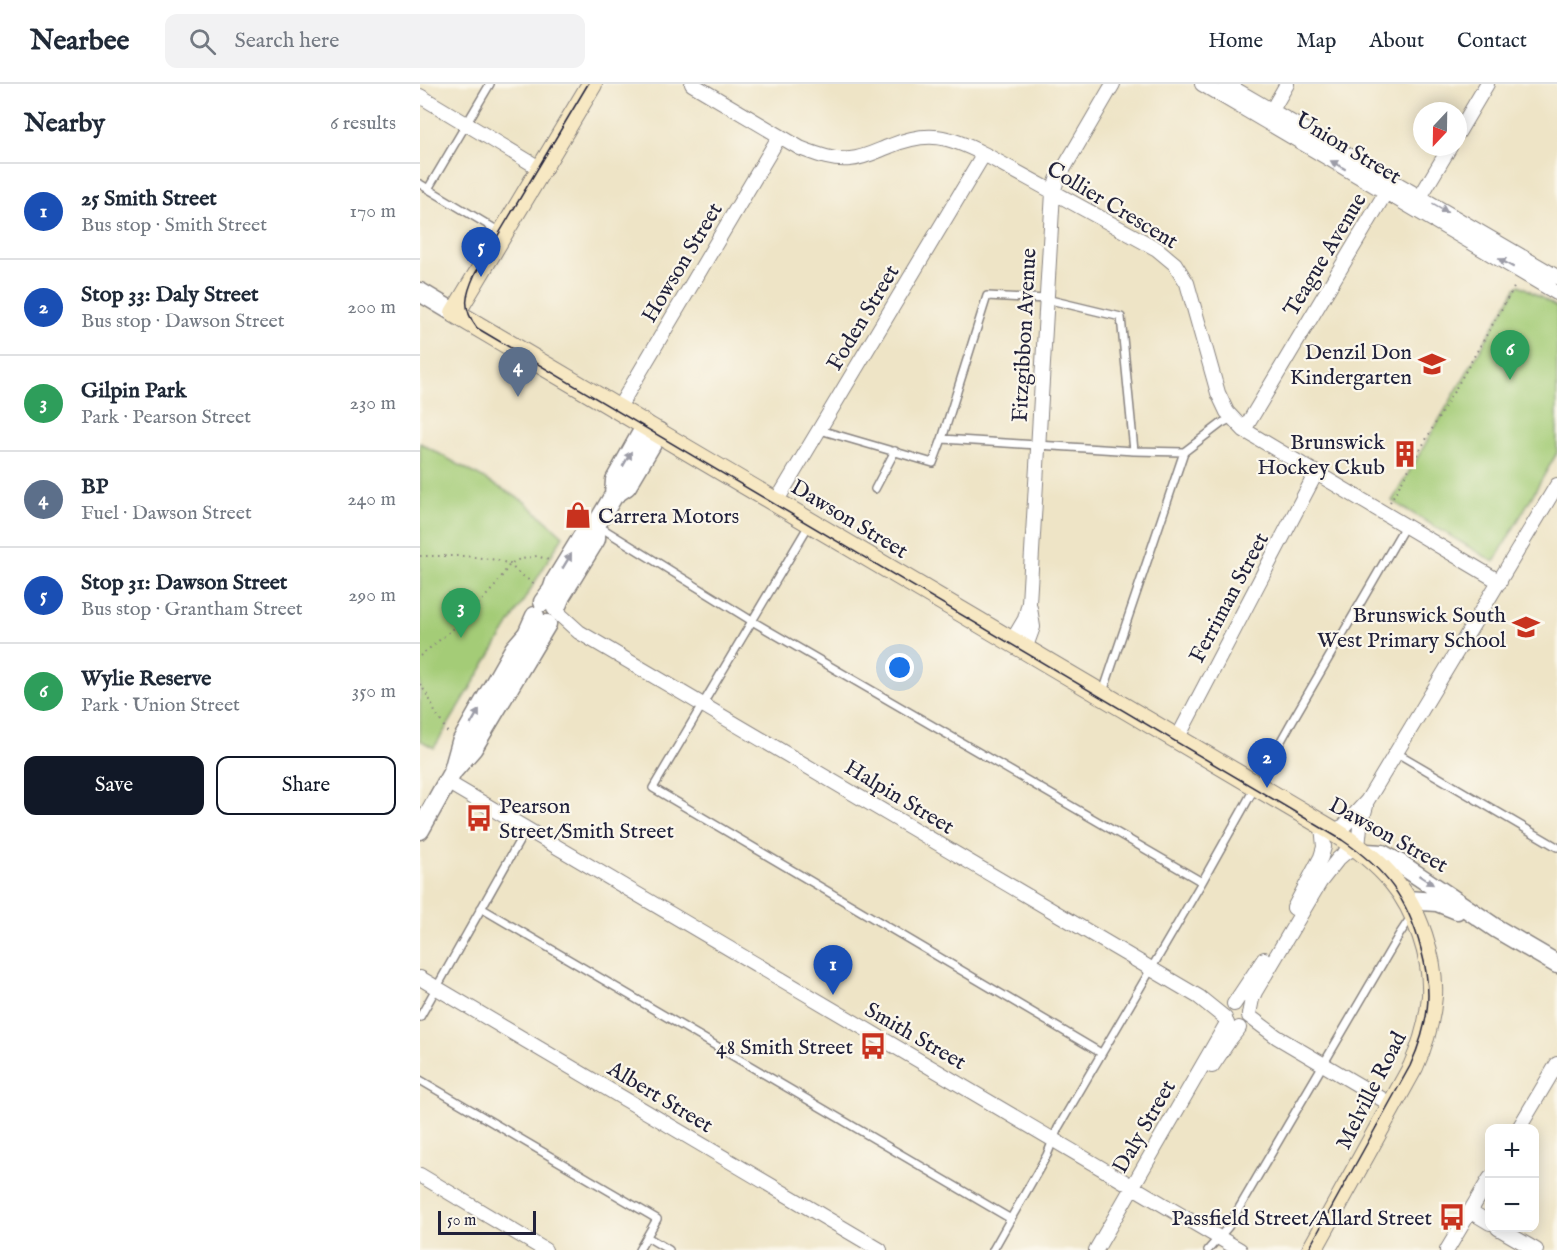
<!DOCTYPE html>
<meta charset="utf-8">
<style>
body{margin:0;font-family:"IM FELL English",serif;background:#f2f2f3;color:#1f2937}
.controls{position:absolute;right:18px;bottom:18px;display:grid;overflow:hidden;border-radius:12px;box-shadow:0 3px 15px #0003}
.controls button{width:54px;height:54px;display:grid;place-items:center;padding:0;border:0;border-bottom:2px solid #e0e1e3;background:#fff;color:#1f2937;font:30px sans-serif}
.compass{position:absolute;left:993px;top:18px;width:54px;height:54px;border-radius:50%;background:#fff;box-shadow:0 3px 15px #0003;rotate:202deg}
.scale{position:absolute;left:18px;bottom:15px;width:98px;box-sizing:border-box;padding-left:6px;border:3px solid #22223b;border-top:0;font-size:16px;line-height:21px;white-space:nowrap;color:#22223b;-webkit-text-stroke:4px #fbf7ec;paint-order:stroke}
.you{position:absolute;left:480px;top:584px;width:21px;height:21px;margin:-15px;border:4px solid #fff;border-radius:50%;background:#1a73e8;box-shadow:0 0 0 9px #1a73e833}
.badge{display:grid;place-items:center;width:39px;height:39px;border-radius:50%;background:#111827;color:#fff;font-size:20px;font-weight:700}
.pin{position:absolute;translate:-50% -50px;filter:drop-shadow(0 2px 3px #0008)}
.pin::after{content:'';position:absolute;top:32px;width:21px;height:18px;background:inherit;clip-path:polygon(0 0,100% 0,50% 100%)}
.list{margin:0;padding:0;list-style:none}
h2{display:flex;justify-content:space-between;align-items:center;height:78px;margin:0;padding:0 24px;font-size:26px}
h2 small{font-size:20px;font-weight:400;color:#747a83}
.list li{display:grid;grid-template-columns:39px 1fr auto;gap:18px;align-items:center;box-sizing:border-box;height:96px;padding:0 24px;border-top:2px solid #e0e1e3}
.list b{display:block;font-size:22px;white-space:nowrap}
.list p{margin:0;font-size:20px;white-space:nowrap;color:#747a83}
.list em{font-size:20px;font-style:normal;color:#747a83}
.actions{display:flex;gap:12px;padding:18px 24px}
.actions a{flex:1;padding:14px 0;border:2px solid #111827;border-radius:12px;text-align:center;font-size:21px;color:#111827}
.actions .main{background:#111827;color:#fff}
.icon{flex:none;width:33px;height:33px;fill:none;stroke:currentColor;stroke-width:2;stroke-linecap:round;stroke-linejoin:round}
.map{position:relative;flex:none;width:1137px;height:1166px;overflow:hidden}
header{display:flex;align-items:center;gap:36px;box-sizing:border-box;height:84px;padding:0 30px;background:#fff;border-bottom:2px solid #e0e1e3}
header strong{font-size:28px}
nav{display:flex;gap:33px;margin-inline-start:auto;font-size:21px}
.search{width:420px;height:54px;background:#f2f2f3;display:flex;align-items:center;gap:15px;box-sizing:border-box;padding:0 21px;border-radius:12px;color:#747a83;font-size:22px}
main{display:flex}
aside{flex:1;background:#fff}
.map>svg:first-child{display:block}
.green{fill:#a4cc77;stroke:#637759;stroke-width:1.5}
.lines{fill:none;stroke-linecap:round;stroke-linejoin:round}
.service-casing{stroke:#888380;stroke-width:10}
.minor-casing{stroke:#888380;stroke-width:16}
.tertiary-casing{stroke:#888380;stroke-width:21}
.secondary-casing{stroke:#888380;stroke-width:22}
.path{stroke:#888380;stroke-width:2;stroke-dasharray:1.5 4.5;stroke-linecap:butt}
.service{stroke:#fff;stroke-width:7}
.minor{stroke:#fff;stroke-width:14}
.tertiary{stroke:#fff;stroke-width:18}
.secondary{stroke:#f7e8c3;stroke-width:20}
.tram{stroke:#22223b;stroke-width:1.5}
.oneway{fill:#9c9ca7}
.labels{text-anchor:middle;stroke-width:4.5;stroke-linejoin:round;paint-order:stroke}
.street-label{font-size:22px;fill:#22223b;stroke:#fbf7ec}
.poi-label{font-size:22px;fill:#22223b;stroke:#fbf7ec;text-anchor:end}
</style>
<header>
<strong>Nearbee</strong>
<div class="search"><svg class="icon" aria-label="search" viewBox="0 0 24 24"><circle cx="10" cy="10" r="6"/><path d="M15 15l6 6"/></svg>Search here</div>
<nav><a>Home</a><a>Map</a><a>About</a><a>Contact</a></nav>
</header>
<main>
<aside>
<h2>Nearby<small>6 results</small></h2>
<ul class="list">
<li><span class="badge" style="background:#1a4fb4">1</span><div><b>25 Smith Street</b><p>Bus stop · Smith Street</p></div><em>170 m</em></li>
<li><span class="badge" style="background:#1a4fb4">2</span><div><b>Stop 33: Daly Street</b><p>Bus stop · Dawson Street</p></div><em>200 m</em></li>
<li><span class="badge" style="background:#2e9e5b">3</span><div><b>Gilpin Park</b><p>Park · Pearson Street</p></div><em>230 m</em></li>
<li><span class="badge" style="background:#5c6f8a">4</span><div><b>BP</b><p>Fuel · Dawson Street</p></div><em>240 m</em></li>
<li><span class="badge" style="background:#1a4fb4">5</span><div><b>Stop 31: Dawson Street</b><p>Bus stop · Grantham Street</p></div><em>290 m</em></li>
<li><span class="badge" style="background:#2e9e5b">6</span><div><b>Wylie Reserve</b><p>Park · Union Street</p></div><em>350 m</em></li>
</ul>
<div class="actions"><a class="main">Save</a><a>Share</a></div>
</aside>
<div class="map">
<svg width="1137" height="1166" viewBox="0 0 1137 1166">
<rect width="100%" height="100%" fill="#fbf7ec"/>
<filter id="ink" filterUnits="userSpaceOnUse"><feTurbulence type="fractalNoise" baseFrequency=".0167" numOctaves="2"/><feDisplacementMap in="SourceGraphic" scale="12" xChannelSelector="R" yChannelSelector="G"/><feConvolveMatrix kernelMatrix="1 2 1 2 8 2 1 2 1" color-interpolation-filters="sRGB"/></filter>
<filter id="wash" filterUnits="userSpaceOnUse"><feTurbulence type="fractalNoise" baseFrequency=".008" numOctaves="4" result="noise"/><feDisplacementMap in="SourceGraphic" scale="24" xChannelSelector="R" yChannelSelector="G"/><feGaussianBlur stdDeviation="1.35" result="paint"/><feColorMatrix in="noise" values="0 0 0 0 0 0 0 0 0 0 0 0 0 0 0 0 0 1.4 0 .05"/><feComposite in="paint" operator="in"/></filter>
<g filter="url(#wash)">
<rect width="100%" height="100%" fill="#eee4c6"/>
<!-- green -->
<path class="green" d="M1100,201L1137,223V369L1074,478L972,417L1096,204Z
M0,359L104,417L143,452L14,664L0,656Z"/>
</g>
<g filter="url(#ink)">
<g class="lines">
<defs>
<path id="service" d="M0,100L80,148
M8,105L70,0
M400,346L513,379L522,355L567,212L626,215L701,233L714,367L522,355
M714,367L764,368
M455,405L475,367
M389,441L233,704L681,969
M180,443L332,537L782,798
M683,608L764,368L802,339L812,334
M977,669L1137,763
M61,824L591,1135
M0,933L106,745
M0,996L237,1135L219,1166
M227,1153L249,1166
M573,1166L627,1071L638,1044L782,798L871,639L985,442
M788,1166L808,1143L979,851L991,833"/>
<path id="minor" d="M272,0L380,64C396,70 413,77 430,75C444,74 457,67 470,62C508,46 529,52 564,70L737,165L755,180L767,199L798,309L807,328L824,346L1080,498
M782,0L1137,209
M806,0L1137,193
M0,12L121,85
M852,26L867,0
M1038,49L1067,0
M996,120L1030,63
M198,325L359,53
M824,346L966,108
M356,418L564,70
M137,528L159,548L779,913L805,934
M592,557L605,535L609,519L633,108L637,96L693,0
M605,565L613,543L610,524
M757,655L896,389
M27,698L820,1166
M913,747L924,742L947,717L1137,401
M874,824L901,773L904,763L902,741
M0,894L460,1166
M814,920L844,875
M829,930L832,915L835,908L900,798L918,775L925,769L938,763L940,743L946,722
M829,932L857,953L972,1021
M792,982L810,955L819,944
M1099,1044L1137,980
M0,1091L125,1166
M1050,1127L1070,1139
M1078,1144L1116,1166
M676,1166L807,939
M1027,1166L1070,1094"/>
<path id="tertiary" d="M0,208L35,229
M194,411L195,396L226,341
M123,518L132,506L135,497L165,448L176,441L194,411L207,402L239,348
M136,524L141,512L176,455V441
M34,683L41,658L94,565L107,550L115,532
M0,746L33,687L53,664L127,540
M946,769L962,770L982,781L1077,845L1137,880
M986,816L1017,818L1037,826"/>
<path id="secondary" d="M172,0L35,229L913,747C935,761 956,776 973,797C997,825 1014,875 1012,912C1010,937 1003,961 993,983L892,1166"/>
</defs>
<!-- service casing -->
<use href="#service" class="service-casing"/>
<!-- minor casing -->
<use href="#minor" class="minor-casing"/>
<!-- tertiary casing -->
<use href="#tertiary" class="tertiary-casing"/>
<!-- secondary casing -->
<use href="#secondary" class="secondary-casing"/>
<!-- path -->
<path class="path" d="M970,418L1096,200
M0,472H45L77,476L90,480L96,487L117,502
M0,572L44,536L76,501L90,480L97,476L117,472L129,476
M0,600L9,614L15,628L28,649"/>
<!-- service -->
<use href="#service" class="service"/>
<!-- minor -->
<use href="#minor" class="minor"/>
<!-- tertiary -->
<use href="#tertiary" class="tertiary"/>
<!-- secondary -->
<use href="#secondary" class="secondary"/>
<!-- tram -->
<path class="tram" d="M168,0L55,190C45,212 42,224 57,244L922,756C965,785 988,815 1001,865C1005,880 1008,895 1008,911C1008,935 1000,960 990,982L888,1166"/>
</g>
<!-- one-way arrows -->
<defs><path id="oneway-solid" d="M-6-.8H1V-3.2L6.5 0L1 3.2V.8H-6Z" transform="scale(1.5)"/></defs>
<g class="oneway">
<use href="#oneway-solid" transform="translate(918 81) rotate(-150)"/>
<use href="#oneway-solid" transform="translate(1020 124) rotate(30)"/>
<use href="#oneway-solid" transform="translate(1086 179) rotate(-150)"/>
<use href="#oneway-solid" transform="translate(207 375) rotate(-60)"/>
<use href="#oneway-solid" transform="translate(147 477) rotate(-59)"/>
<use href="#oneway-solid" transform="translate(55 633) rotate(-60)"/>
<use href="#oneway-solid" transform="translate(1006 796) rotate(33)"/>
</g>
</g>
<!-- icons -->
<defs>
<symbol id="school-bare" viewBox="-9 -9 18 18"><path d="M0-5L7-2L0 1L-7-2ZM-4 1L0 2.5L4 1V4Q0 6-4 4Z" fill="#c8321e" stroke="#fbf7ec" stroke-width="2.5" paint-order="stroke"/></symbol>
<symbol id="building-bare" viewBox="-9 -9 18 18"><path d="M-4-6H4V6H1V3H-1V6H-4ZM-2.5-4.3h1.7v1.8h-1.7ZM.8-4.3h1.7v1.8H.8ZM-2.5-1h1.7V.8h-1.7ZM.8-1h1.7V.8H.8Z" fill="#c8321e" stroke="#fbf7ec" stroke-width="2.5" paint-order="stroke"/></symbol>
<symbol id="shop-bare" viewBox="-9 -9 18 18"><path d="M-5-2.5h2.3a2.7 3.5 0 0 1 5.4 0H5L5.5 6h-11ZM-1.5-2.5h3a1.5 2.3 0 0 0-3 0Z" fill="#c8321e" stroke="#fbf7ec" stroke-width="2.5" paint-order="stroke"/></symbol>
<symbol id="bus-bare" viewBox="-9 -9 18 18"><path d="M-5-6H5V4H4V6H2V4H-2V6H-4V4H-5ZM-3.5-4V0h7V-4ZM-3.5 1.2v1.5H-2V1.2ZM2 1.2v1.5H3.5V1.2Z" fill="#c8321e" stroke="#fbf7ec" stroke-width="2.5" paint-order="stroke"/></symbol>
</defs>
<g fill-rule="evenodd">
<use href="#school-bare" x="993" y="261" width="38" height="38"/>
<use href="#building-bare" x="966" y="351" width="38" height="38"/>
<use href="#shop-bare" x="139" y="412" width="38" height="38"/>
<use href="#school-bare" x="1087" y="524" width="38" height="38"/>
<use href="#bus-bare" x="40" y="715" width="38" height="38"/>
<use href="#bus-bare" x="434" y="943" width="38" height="38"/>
<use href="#bus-bare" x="1013" y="1114" width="38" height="38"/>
</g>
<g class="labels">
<!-- street labels -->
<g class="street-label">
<text transform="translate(929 63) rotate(31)" y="8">Union Street</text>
<text transform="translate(693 120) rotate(31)" y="8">Collier Crescent</text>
<text transform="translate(904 170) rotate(-59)" y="8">Teague Avenue</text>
<text transform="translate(261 178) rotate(-59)" y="8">Howson Street</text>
<text transform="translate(442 233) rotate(-59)" y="8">Foden Street</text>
<text transform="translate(603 251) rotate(-87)" y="8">Fitzgibbon Avenue</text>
<text transform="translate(430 434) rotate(31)" y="8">Dawson Street</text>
<text transform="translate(808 513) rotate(-62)" y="8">Ferriman Street</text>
<text transform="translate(480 712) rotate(31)" y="8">Halpin Street</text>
<text transform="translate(969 750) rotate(29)" y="8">Dawson Street</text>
<text transform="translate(496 951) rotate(30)" y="8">Smith Street</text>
<text transform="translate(950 1006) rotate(-63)" y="8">Melville Road</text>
<text transform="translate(241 1012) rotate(31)" y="8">Albert Street</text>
<text transform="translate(723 1042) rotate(-60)" y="8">Daly Street</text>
</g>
<!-- poi labels -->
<g class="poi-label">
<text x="992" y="275">Denzil Don<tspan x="992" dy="25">Kindergarten</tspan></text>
<text x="965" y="365">Brunswick<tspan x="965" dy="25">Hockey Ckub</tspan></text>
<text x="178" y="439" text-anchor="start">Carrera Motors</text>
<text x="1086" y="538">Brunswick South<tspan x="1086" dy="25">West Primary School</tspan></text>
<text x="79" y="729" text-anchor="start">Pearson<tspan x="79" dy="25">Street/Smith Street</tspan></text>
<text x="433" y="970">48 Smith Street</text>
<text x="1012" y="1141">Passfield Street/Allard Street</text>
</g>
</g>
</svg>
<div class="controls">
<button>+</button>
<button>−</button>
</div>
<svg class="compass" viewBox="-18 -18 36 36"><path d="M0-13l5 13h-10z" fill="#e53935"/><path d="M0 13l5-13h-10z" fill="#747a83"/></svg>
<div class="scale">50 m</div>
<div class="you"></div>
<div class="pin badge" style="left:413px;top:911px;background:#1a4fb4">1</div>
<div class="pin badge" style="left:847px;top:704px;background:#1a4fb4">2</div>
<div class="pin badge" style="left:41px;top:554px;background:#2e9e5b">3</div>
<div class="pin badge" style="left:98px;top:313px;background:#5c6f8a">4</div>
<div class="pin badge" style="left:61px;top:193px;background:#1a4fb4">5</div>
<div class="pin badge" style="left:1090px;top:296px;background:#2e9e5b">6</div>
</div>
</main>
